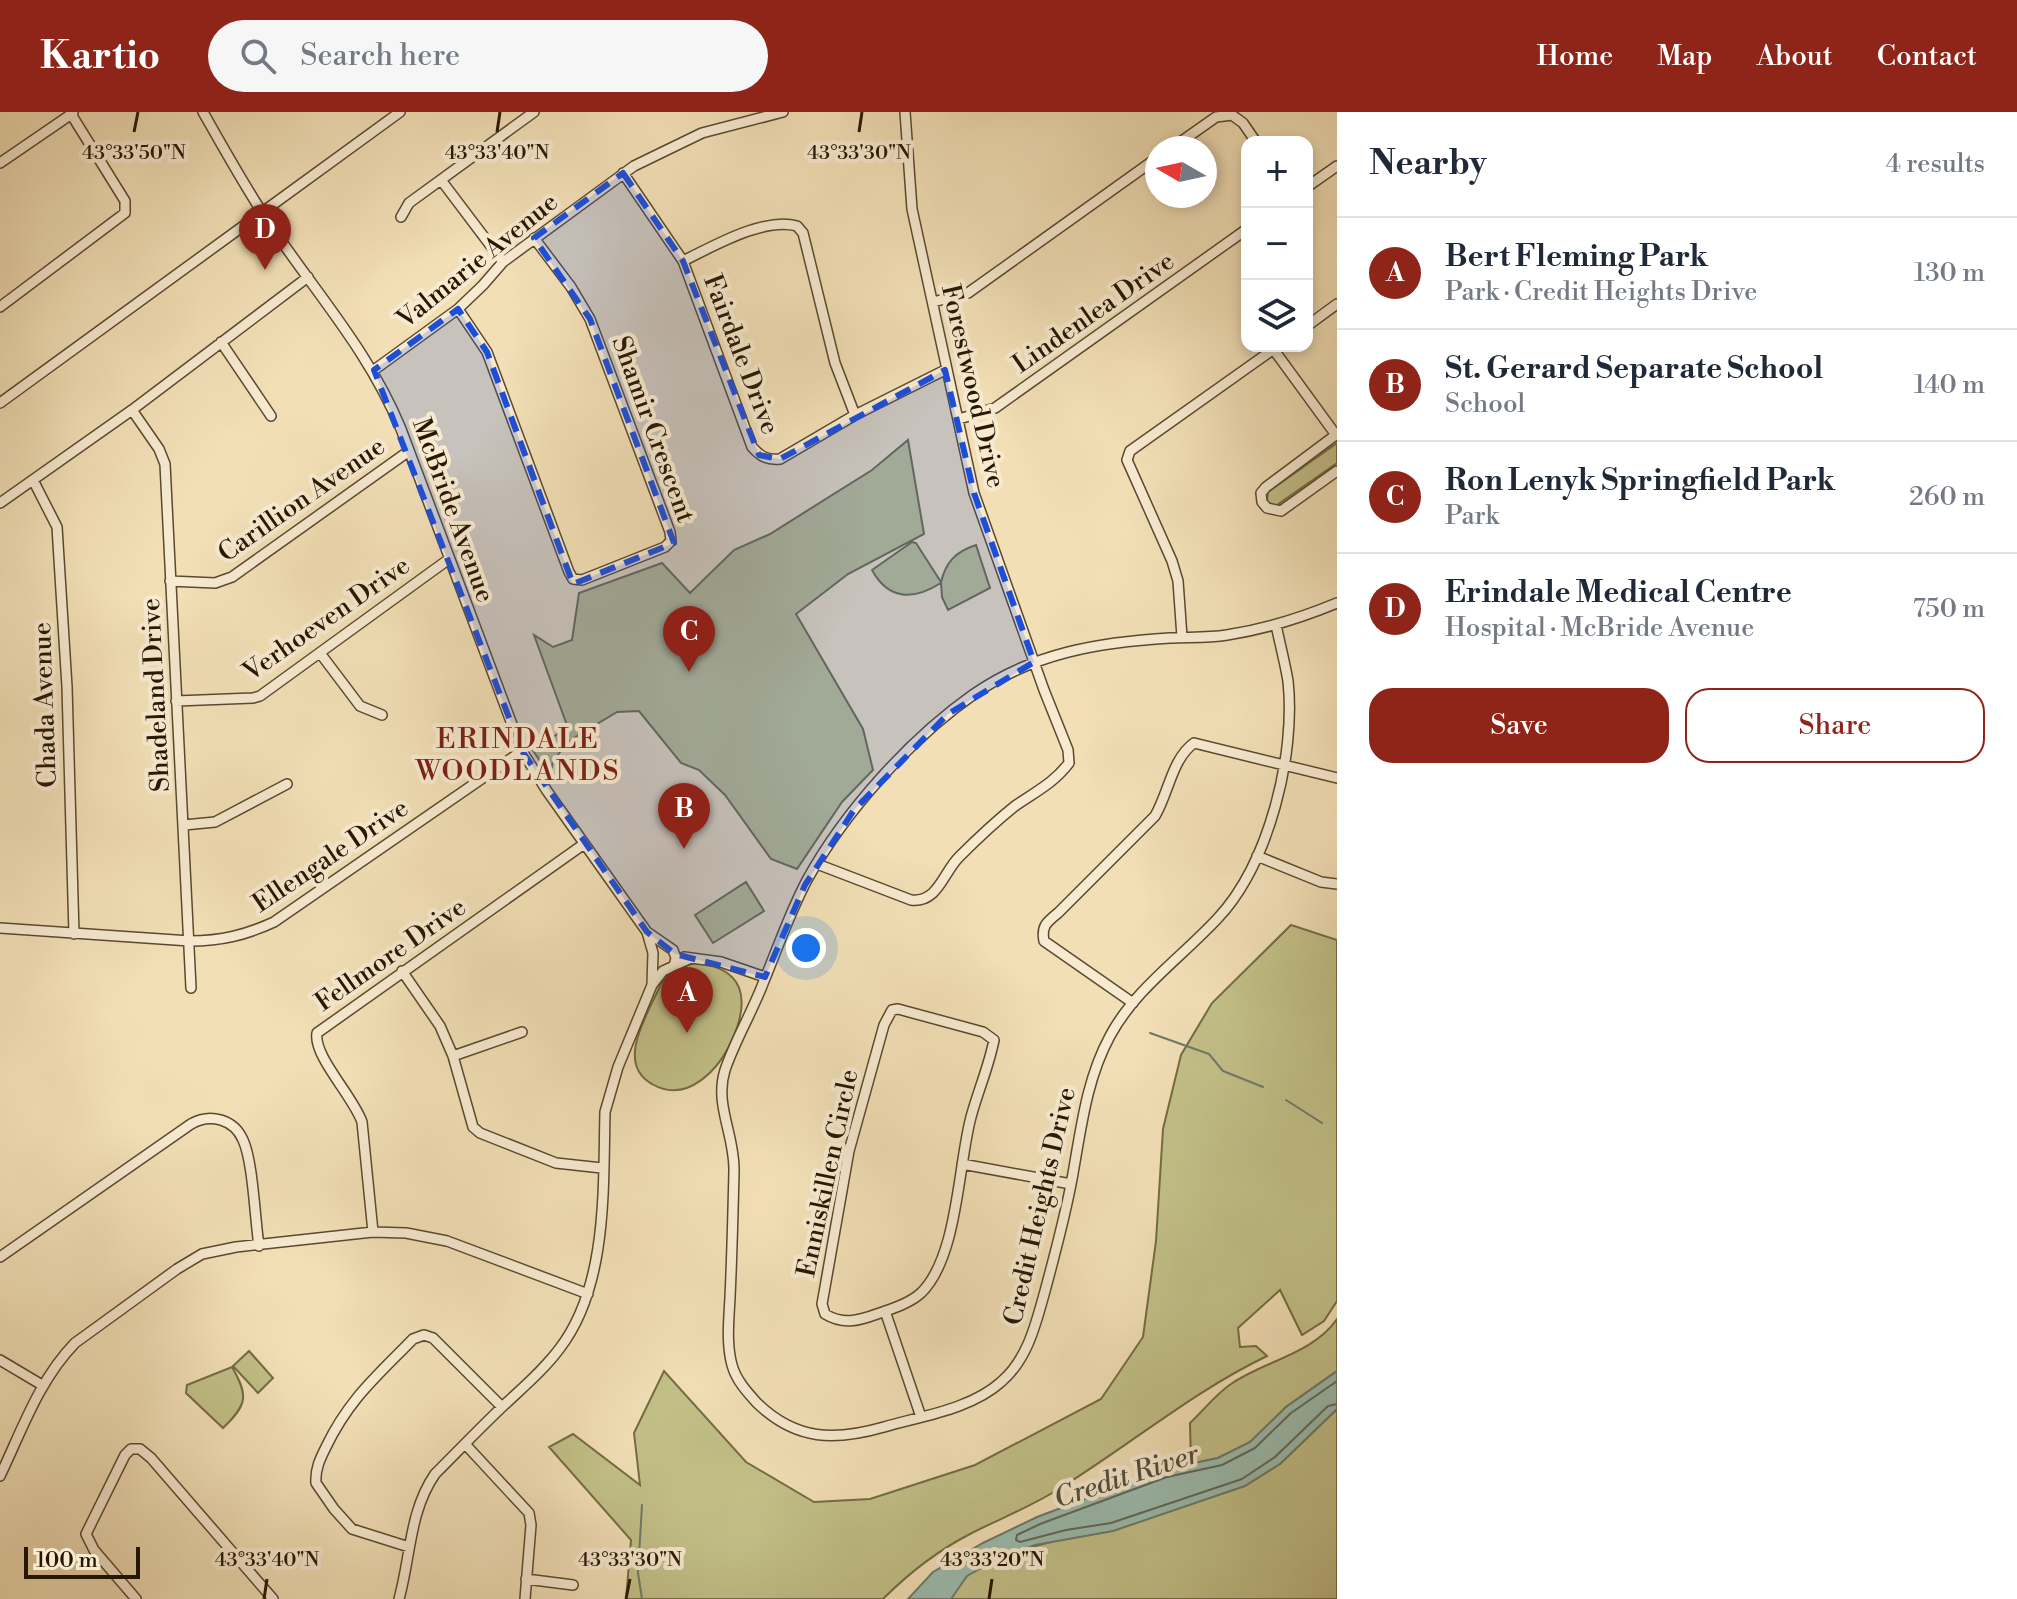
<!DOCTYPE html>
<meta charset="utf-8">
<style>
body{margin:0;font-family:"Libre Bodoni",serif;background:#f6f6f7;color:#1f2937}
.controls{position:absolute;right:24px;top:24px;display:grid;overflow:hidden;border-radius:16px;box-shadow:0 4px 12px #0003}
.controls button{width:72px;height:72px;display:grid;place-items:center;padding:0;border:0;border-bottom:2px solid #e0e1e3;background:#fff;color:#1f2937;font:40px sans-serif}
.compass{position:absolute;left:1145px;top:24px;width:72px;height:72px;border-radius:50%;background:#fff;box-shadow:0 4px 12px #0003;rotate:279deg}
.scale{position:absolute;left:24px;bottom:20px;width:116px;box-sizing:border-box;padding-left:8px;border:4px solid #271701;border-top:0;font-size:22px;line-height:28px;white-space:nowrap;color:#271701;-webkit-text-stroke:6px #f7ead0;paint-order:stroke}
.you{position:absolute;left:806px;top:836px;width:28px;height:28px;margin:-20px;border:6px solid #fff;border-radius:50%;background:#1a73e8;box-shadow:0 0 0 12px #1a73e833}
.badge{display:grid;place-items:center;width:52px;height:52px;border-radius:50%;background:#8f2418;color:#fff;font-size:26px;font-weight:700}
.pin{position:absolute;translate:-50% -66px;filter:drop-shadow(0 2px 4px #0008)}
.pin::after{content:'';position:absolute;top:42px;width:28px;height:24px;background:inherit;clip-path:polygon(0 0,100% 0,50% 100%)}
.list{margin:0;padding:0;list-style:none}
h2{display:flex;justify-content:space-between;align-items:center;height:104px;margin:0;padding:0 32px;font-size:34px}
h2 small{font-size:26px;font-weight:400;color:#747a83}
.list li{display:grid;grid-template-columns:52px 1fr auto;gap:24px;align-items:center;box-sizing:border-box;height:112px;padding:0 32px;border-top:2px solid #e0e1e3}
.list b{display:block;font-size:30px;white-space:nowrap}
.list p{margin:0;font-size:26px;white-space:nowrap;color:#747a83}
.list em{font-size:26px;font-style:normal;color:#747a83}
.actions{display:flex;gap:16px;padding:24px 32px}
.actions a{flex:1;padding:18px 0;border:2px solid #8f2418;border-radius:24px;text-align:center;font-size:28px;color:#8f2418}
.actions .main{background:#8f2418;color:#fff}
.icon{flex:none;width:44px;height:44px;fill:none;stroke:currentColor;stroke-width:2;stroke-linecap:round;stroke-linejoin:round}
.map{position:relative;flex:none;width:1337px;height:1487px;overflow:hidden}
header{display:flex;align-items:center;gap:48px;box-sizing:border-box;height:112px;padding:0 40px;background:#8f2418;color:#fff}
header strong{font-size:38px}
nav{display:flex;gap:44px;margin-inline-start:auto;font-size:28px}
.search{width:560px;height:72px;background:#f6f6f7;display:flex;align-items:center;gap:20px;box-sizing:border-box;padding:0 28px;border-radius:44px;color:#747a83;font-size:30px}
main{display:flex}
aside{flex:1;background:#fff}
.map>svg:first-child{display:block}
.green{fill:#c2c088;stroke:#746c44;stroke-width:2}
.water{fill:#9bbcaf;stroke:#6d7a69;stroke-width:2}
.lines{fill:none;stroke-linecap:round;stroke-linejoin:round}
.shore{stroke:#616a58;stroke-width:2}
.stream{stroke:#6d7a69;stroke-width:2}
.minor-casing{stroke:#5a492e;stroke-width:12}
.minor{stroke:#f7ead0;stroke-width:9}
.marked{fill:#1d4ed8;fill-opacity:0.2;stroke:#1d4ed8;stroke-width:6;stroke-dasharray:16 10;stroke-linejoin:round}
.ticks{fill:none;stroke:#271701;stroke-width:3}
.labels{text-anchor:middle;stroke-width:8;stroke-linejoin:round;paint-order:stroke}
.street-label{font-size:26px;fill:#271701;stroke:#f7ead0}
.neighbourhood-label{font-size:28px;letter-spacing:2px;fill:#7a1f14;stroke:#f7ead0}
.water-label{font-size:28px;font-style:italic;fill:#50513e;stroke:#f7ead0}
.ticks-label{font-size:20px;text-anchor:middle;fill:#271701;stroke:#f7ead0;stroke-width:8;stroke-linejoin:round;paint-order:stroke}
</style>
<header>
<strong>Kartio</strong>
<div class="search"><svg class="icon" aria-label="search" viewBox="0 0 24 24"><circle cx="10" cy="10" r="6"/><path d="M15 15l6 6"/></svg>Search here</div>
<nav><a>Home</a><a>Map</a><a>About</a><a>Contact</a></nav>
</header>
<main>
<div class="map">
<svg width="1337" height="1487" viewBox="0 0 1337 1487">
<rect width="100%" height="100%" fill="#f2dfb6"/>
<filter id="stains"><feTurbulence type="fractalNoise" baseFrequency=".0025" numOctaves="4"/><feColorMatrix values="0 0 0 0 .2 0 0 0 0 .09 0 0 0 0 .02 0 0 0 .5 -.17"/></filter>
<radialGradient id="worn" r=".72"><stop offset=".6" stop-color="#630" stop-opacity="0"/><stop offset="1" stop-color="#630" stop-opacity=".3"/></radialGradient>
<!-- green -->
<path class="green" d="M908,328L924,422L848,462L796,502L863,617L873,658L842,690L797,757L771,747L725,683L699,658L681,651L639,599L617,600L569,629L553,649L550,664L532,637L568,616L534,523L553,535L572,528L579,481L662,451L690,481L734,438L770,422L872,358Z
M1337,331V351L1277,393H1272L1267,389L1268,380Z
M912,430L916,431L941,470C946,450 955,440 976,433L990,476L948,498L942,485L941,471C914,488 889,489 872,458Z
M746,770L764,799L713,831L695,803Z
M1291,813L1337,828V1189L1324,1209L1302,1223L1280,1178L1238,1216L1240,1235L1256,1234L1267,1244C1194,1279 1131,1332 1062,1375C1033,1394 1001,1406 970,1422C937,1439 909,1461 883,1487H626L631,1428L549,1335L573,1322L640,1373L634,1321L664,1259L746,1350L814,1390L870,1387L975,1353L1101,1287L1143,1225L1156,1129L1163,1017L1181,943L1212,891Z
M696,851C744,856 750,886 733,926C720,956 688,993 652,972C614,951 649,900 661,872C670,859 680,854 696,851Z
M1337,1207V1259L1286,1295L1251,1330L1218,1346L1191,1352L1190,1311C1203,1299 1216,1282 1231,1272C1264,1249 1313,1242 1337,1207Z
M249,1239L273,1266L258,1281L233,1254Z
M232,1255C249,1284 247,1293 223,1316L186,1281L187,1273Z
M1337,1297V1487H951C955,1480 960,1471 966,1465C988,1444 1038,1433 1068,1426L1280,1352Z"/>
<!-- water -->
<path class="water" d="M1337,1259V1297L1280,1352L1245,1374L1113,1419L1035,1433L994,1449L967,1464L951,1487H908L933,1460L983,1431L1037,1405L1165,1357L1218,1346L1250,1330L1286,1295Z"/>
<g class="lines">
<!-- shore -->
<path class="shore" d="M1337,1269L1291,1301L1255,1336L1222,1353L1167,1365L1040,1412L1017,1423L1016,1428L1020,1430L1066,1418L1111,1411L1242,1367L1275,1345L1328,1294L1337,1292"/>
<!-- stream -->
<path class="stream" d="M1150,921L1209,942L1223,959L1263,975
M1286,988L1322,1011
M642,1487L638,1461L642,1393"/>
<defs>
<path id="minor" d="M203,0C224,37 245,75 269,111C315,180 369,239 401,317L522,639L547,679L647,820L673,838L676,846L674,854
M1172,36L1216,5L1232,3L1243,11L1256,30
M0,51L73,1
M623,61L683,149L752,335C761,345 767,348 780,347L855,303L945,258
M441,68L503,150
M1307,75L1337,54
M401,105L409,91L534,0
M683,149C714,134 763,105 797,114L803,121L835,251L855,303
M933,190L968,181L1157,46
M0,195L125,101V89L71,2
M458,197L487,240L569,460L573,467L582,468L665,435L671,429L670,420L590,207L571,175L534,126
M1307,214L1337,192
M221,230L271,304
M1274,238L1336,323
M374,258L458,197L483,173L503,150L634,54L702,21L783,0
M0,291L400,0
M132,298L159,337L165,352L191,876
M959,307L995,296L1247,117
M1337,322L1266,375L1261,381L1262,390L1267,396L1281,399L1337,359
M33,368L57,415L67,575L74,822
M0,391L132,298L308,165
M170,469L215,471L232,465L409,339
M1276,513C1280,532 1285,551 1288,569C1296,643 1269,751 1218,806C1182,845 1135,877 1110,924C1086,968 1081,1018 1072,1067C1065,1105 1055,1142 1045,1179C1036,1211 1028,1247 1001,1270C971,1297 922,1304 884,1315C835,1329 796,1329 757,1291C747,1280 736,1268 732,1253C726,1231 729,1207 730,1185C732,1143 733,1101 734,1059C735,1023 714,993 725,958C735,929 751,902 762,874C777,838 789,802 807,768C845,699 910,627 974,582C1033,541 1100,530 1170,526C1189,525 1208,526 1227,523C1266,517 1301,506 1337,491
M1182,525L1178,469L1172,449L1127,348L1130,339L1278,234
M320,541L360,594L382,603
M176,589L253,586L260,584L449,447
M184,713L215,710L287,672
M1257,744L1321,770L1337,772
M817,752L911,788C938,791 943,761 959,745C977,727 995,710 1015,694C1035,680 1054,671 1069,651L1068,638L1044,578L974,381L912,97L905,0
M0,816L190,829C221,829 246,823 274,810L522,639
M647,820L653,841L652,873
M684,845L721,850L765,865
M402,859L440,914L453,944L473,1015L480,1021L556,1051L602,1056
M1133,891L1044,829C1041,814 1047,810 1058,801L1155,704C1169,680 1172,647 1194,631L1337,666
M898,897L983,920L994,928C989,954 978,979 971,1005C958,1053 958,1145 921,1181C910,1191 892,1197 877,1202C858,1209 843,1213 825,1202L822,1192L849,1039L884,913L892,898Z
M453,944L522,920
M962,1052L1071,1072
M373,1120L362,1010C353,984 313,944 317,921L584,732
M0,1145L191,1012C210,1001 234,1007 243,1028C253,1049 255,1108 259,1134
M885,1199L921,1305
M0,1248L42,1273
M465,1332L529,1401L531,1413L525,1487
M0,1364C22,1318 39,1268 75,1231L177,1157L202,1142L236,1135L373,1120L406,1121L447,1129L588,1182
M409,1435L352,1417L334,1397L316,1371C315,1357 320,1347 326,1335C349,1287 377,1264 413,1227L424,1223L433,1226L502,1295
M526,1467L573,1473
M136,1487L94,1438L86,1422L125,1343L131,1337H140L151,1346L273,1487
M399,1487C411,1444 409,1400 435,1362C457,1340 478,1318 500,1297C521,1277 543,1259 560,1236C608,1173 603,1076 605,1000L618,955L652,873L663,859L689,847"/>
</defs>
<!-- minor casing -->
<use href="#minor" class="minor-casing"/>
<!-- minor -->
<use href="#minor" class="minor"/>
</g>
<!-- marked area -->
<path class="marked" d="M623,61L683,149L759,343L780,347L945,258L974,381L1034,550L948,602L854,698L805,773L765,865L675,842L647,820L522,639L374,258L458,197L487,240L573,472L674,431L590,207L534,126Z"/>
<!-- ticks -->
<path class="ticks" d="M134,20L138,0M497,20L500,0M859,20L862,0M264,1487L267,1467M626,1487L630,1467M989,1487L992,1467"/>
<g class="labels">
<!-- street labels -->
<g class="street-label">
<text transform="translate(477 148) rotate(-39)" y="9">Valmarie Avenue</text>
<text transform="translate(1093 200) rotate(-35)" y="9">Lindenlea Drive</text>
<text transform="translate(742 242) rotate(69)" y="9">Fairdale Drive</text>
<text transform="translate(974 274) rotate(77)" y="9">Forestwood Drive</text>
<text transform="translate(654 317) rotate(70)" y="9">Shamir Crescent</text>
<text transform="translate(301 387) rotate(-35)" y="9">Carillion Avenue</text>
<text transform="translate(454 398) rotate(70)" y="9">McBride Avenue</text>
<text transform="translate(326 506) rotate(-35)" y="9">Verhoeven Drive</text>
<text transform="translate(155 583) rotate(-93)" y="9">Shadeland Drive</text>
<text transform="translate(44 593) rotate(-92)" y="9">Chada Avenue</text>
<text transform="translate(330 743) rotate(-34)" y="9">Ellengale Drive</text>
<text transform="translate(390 842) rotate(-35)" y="9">Fellmore Drive</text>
<text transform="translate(827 1061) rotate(-78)" y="9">Enniskillen Circle</text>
<text transform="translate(1039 1094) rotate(-77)" y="9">Credit Heights Drive</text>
</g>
<!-- neighbourhood labels -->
<g class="neighbourhood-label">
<text x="518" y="636">ERINDALE<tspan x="518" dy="32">WOODLANDS</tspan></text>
</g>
<!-- water labels -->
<g class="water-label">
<text transform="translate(1126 1363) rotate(-18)" y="10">Credit River</text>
</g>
</g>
<g class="ticks-label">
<text x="134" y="47">43°33'50"N</text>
<text x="497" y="47">43°33'40"N</text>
<text x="859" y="47">43°33'30"N</text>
<text x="267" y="1454">43°33'40"N</text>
<text x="630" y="1454">43°33'30"N</text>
<text x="992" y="1454">43°33'20"N</text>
</g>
<rect width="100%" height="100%" filter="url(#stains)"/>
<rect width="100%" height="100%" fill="url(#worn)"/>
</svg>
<div class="controls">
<button>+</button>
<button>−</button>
<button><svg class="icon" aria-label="layers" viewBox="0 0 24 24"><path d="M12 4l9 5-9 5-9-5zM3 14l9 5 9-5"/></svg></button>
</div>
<svg class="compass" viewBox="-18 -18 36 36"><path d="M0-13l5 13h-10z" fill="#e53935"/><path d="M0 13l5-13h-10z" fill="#747a83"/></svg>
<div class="scale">100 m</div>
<div class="you"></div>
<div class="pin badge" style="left:687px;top:921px">A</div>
<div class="pin badge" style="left:684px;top:737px">B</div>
<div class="pin badge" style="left:689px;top:560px">C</div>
<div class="pin badge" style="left:265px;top:158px">D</div>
</div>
<aside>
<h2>Nearby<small>4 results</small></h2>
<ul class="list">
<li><span class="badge">A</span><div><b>Bert Fleming Park</b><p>Park · Credit Heights Drive</p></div><em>130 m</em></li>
<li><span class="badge">B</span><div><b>St. Gerard Separate School</b><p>School</p></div><em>140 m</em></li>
<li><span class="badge">C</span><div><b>Ron Lenyk Springfield Park</b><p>Park</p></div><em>260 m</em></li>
<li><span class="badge">D</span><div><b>Erindale Medical Centre</b><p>Hospital · McBride Avenue</p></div><em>750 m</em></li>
</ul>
<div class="actions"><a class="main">Save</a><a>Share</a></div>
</aside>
</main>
